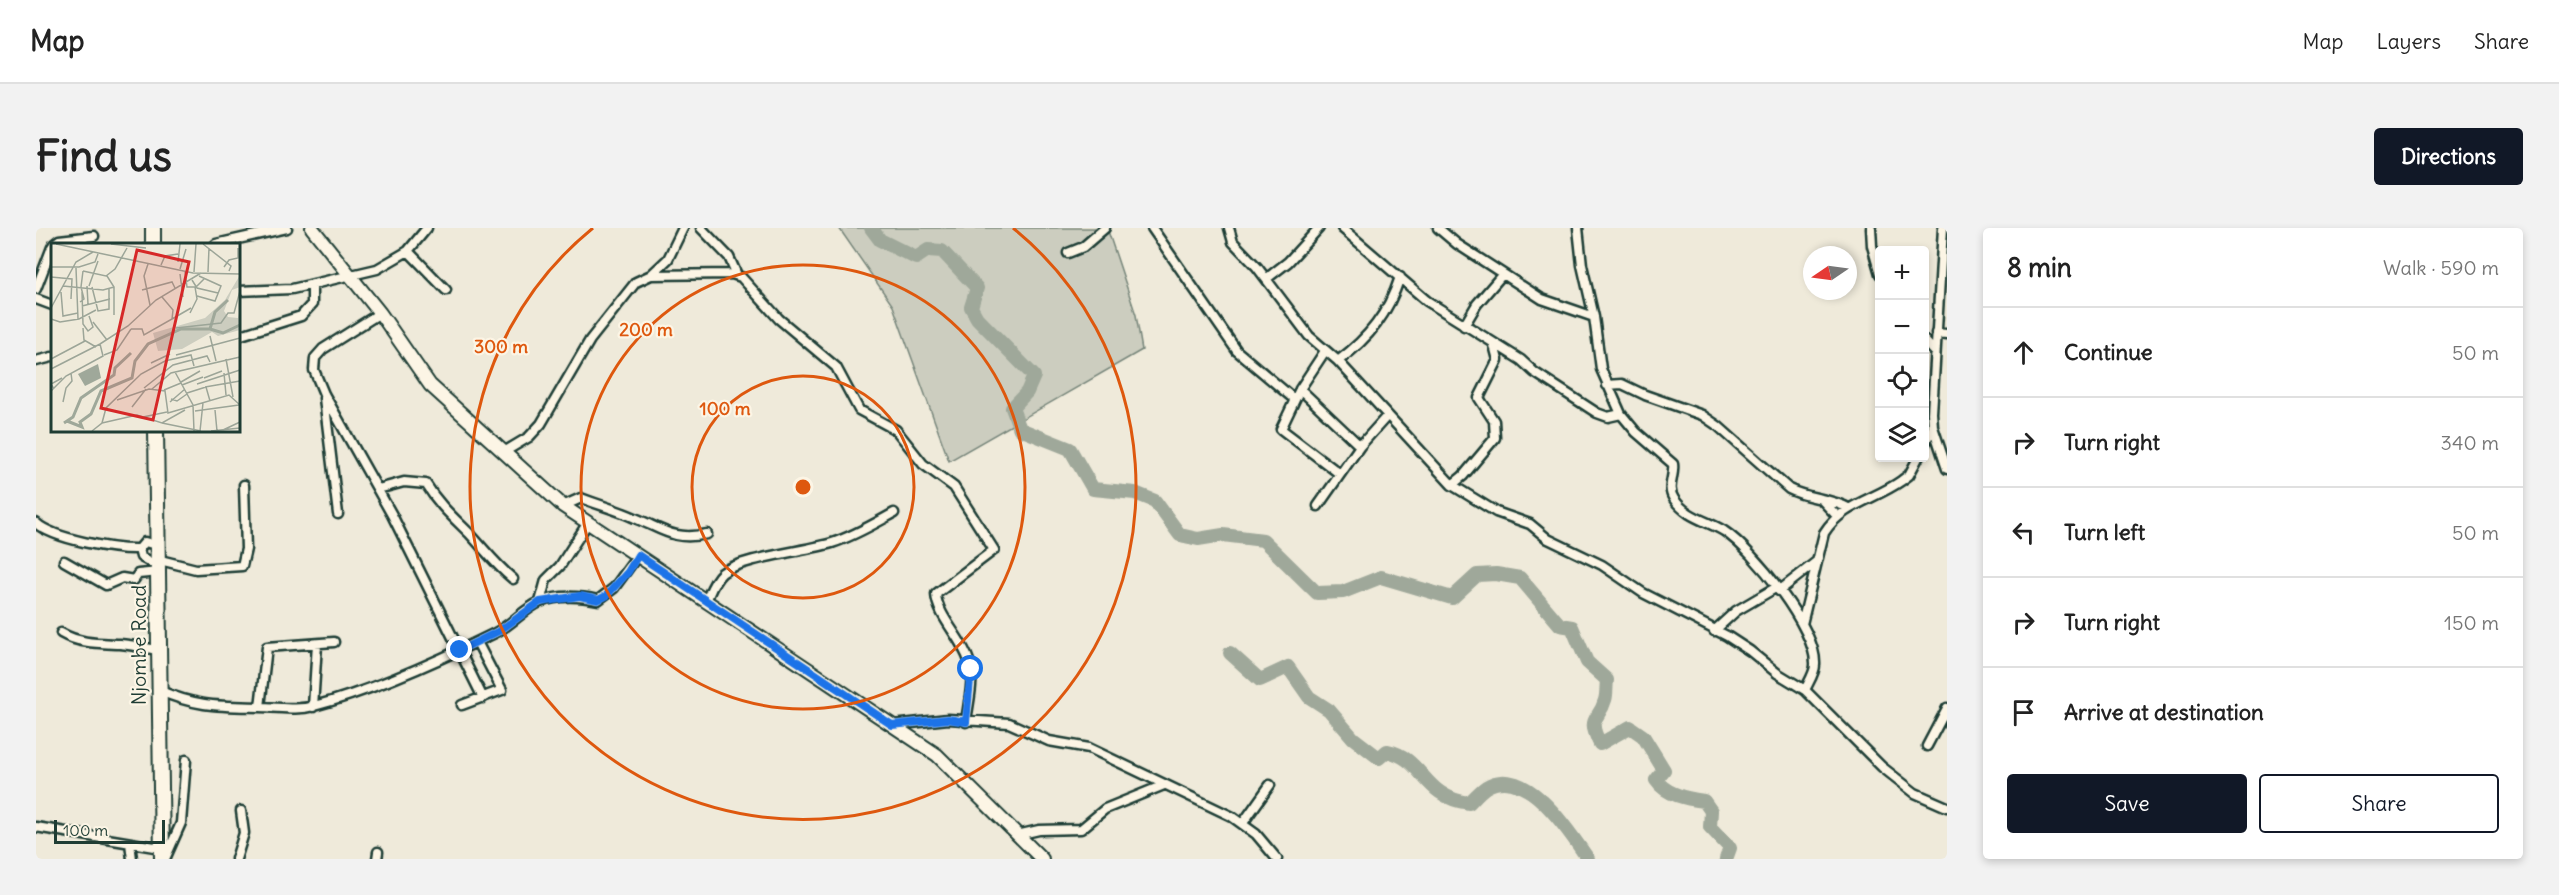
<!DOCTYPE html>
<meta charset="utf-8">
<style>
body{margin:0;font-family:Delius,sans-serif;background:#f2f2f2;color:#222}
.controls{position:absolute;right:18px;top:18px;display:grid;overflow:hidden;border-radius:6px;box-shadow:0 3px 9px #0003}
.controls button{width:54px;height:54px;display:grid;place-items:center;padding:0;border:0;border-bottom:2px solid #e0e0e0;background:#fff;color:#222;font:30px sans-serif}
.compass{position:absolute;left:1767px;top:18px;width:54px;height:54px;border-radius:50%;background:#fff;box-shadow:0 3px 9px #0003;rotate:257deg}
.scale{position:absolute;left:18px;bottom:15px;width:111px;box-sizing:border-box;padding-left:6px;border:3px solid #1f3d34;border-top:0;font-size:16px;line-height:21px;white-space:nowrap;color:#1f3d34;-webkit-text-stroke:4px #fcf5e5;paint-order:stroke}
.stop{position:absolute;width:18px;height:18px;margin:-14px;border:4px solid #1a73e8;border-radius:50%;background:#fff}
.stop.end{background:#1a73e8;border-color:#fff;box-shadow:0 2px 6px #0008}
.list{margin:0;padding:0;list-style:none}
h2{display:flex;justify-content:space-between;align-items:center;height:78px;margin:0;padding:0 24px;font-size:26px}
h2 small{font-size:20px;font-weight:400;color:#767676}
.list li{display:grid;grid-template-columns:39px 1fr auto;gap:18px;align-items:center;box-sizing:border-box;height:90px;padding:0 24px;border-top:2px solid #e0e0e0}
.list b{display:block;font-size:22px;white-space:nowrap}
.list em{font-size:20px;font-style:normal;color:#767676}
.actions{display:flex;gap:12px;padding:18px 24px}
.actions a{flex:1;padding:14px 0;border:2px solid #111827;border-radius:6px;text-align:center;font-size:21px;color:#111827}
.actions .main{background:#111827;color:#fff}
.icon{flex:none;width:33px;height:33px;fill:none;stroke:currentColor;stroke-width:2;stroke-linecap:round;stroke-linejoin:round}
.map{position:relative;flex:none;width:1911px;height:631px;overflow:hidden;border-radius:6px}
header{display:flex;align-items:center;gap:36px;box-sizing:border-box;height:84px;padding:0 30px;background:#fff;border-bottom:2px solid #e0e0e0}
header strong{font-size:28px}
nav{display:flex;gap:33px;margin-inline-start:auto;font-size:21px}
.intro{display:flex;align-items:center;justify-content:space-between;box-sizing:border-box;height:144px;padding:0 36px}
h1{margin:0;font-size:42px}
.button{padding:15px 27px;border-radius:6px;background:#111827;color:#fff;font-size:21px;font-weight:700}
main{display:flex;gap:36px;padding:0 36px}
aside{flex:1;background:#fff;border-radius:6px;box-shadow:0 3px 9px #0003}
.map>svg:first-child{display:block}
.green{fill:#cccdbf;stroke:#76857a;stroke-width:1.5}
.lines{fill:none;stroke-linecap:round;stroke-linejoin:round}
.river{stroke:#9fa89a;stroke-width:14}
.minor-casing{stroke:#1f3d34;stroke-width:13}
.secondary-casing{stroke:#1f3d34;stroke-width:16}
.trunk-casing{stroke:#1f3d34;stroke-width:18}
.minor{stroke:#fcf5e5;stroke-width:8}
.secondary{stroke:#fcf5e5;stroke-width:12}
.trunk{stroke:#fcf5e5;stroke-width:14}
.route{stroke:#1a73e8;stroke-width:8}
.ring{fill:none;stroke:#de580e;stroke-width:3}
.labels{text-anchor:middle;stroke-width:4.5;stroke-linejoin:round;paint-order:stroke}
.street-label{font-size:20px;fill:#1f3d34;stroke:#fcf5e5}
.inset-river{fill:none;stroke:#9fa89a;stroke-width:3}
.inset-road{fill:none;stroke:#9ca598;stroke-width:1.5}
.view{fill:#d62828;fill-opacity:0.15;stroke:#d62828;stroke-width:3}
.inset-edge{fill:none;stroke:#1f3d34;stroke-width:3}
.centre{fill:#de580e;stroke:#fcf5e5;stroke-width:3}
.ring-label{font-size:18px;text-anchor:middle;font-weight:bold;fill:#de580e;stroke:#fcf5e5;stroke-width:4.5;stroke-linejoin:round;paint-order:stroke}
</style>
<header>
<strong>Map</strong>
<nav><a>Map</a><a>Layers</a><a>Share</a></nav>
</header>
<div class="intro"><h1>Find us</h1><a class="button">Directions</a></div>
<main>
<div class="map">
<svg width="1911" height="631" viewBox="0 0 1911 631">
<rect width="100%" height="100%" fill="#efeada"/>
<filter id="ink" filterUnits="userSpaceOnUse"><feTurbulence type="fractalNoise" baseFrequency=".0167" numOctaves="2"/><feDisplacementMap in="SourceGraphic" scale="12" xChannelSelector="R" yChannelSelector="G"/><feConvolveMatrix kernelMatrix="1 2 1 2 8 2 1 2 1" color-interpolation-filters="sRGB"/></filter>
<g filter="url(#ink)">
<!-- green -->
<path class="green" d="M803,0H1071L1100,87L1106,122L913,233L857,78Z"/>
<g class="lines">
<!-- river -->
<path class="river" d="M835,0L844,12L880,30L892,22L906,23L941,60L935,79L941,90L998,148L991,164L976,180L984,201L1034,221L1057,261L1099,265L1119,273L1144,307L1162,311L1187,307L1227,312L1281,365L1307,364L1345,349L1416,370L1441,347L1460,346L1484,350L1524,397L1536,399L1551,434L1571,452C1570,458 1571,466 1569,472C1563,494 1550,488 1564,516L1594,499L1607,508L1628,542L1620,552C1630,567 1651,571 1668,573L1675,583L1674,599L1694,620L1690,631
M1194,425L1224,452L1252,439L1273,469L1293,482L1317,510L1343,530L1351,523C1388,530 1386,569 1433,575C1438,570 1444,563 1450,559C1490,535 1533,603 1552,631"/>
<defs>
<path id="minor" d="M665,0L693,29L701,47
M1116,0L1201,123L1258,171
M1193,0L1197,14L1221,39L1273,108L1302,133L1416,257L1460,284L1494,296L1512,311L1566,337L1607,365L1691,408L1714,423L1741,445L1769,462L1846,539L1879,565L1911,579
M1306,0L1391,73L1485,132L1498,144L1561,185L1572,189L1585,186
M1402,0L1421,16L1506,71L1558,89
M1542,0L1546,37L1558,89L1565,141L1585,186L1600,204L1637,236C1639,248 1630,259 1638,271C1651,290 1670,292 1688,303C1717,322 1781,401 1779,437C1779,445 1772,455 1769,462
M1835,0L1836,18L1844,46
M1907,0L1896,185L1897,199L1911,241
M18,16L23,12L58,8
M180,16L251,0
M372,23L410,62
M1032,25L1047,19L1069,0
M615,47L632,31L647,0
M1230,51L1252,34L1283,0
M0,61L16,19
M202,63L256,61L341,41L372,23L391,0
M0,71L16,77
M344,85L287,121L279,130L278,142L288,166L356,287L447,470
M1428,98L1441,76L1466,47
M1900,105L1911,106
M202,108L265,88L276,76V57
M1888,112L1898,123
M1289,123L1264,161L1245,201L1304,246
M0,133L16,129
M1302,133C1333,110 1352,86 1364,49
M1571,157L1586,156L1609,167L1666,187L1682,198L1753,261C1772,271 1794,270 1812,280
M1264,161L1324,218
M288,170L302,286
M1888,217L1897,199
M468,224L493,209L505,196L554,112L600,54L615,47L696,46L705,49L743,91L800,139L823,182L860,202L887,236L918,259L958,322L900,366C901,388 926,410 933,433C939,451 932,476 930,494
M1416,257L1427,248L1459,210L1458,193L1443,170L1462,132L1458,117
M342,261L368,254L390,256C402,276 417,289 434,306C448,321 460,337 477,351
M1785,271L1801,288
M527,278L545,270C563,277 582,282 599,290C628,302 638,313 671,306
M1282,278L1324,218L1351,188
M0,295C17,311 80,322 103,321L109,314L123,318
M103,321L105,329L118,336L124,332L160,341L206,338L210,321L208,257
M28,333L70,357L86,350L98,352L102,346L123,344
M1743,363L1780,334
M670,373C674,364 678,352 686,345C704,330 770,323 796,315C818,308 838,296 858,285
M504,374L510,352L524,338L551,296
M1766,396L1788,305C1806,276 1838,272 1865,253L1873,247L1882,230
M1678,403L1700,383L1741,359
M25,405C44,416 63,415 84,416C97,417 109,420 122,422
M122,462C161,479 182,478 224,479C242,479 260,483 278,478C336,463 404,432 459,405C475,397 488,381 504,374C522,367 543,368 562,372L578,360L602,327
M426,477L466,462L441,414
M224,479L231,419L298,414
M277,479L281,416
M857,497L912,491L973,495L1013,513L1053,520L1195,588L1220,606L1241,631
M1891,518L1911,480
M1207,595L1234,557
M0,599L125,620
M981,607L1003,602L1045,601L1069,581L1128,557
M94,615L96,631
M129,631L145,595L150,532
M200,631L208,605L205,583
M341,631L342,624"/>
<path id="secondary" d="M276,0L344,85L394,157L527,278L901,527L1006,631"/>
<path id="trunk" d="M117,0V16
M120,202L126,631"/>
</defs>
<!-- minor casing -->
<use href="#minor" class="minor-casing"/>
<!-- secondary casing -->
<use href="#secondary" class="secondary-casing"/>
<!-- trunk casing -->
<use href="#trunk" class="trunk-casing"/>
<!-- minor -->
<use href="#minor" class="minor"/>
<!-- secondary -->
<use href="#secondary" class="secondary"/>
<!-- trunk -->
<use href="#trunk" class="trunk"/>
</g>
</g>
<g class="lines" filter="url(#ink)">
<!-- route -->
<path class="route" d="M424,422L463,403L504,374L544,368L562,372L570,368L592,344L602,327L856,497L912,491L930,494L935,441"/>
</g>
<!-- distance rings -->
<g class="ring">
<circle cx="767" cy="259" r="111"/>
<circle cx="767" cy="259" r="222"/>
<path d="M977 0A333 333 0 1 1 557 0"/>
</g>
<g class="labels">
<!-- street labels -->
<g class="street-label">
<text transform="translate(103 417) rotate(-90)" y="7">Njombe Road</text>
</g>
</g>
<!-- overview -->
<g transform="translate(15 15)">
<rect width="189" height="189" fill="#efeada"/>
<path d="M189,32V44L181,47L173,68L177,74L187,75L189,66V87L167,93L161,89L131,106L107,108L102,90L154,75L174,57Z" fill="#cccdbf"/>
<path d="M47,121L50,135L34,143L27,131Z" fill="#9fa89a"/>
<path class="inset-river" d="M159,86L172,90L189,82M16,178L31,184L29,179L40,171L50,148L81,135L84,118L97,101L130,86H159L164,69L177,57M13,180L22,174L30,155L63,132L64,125L80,110"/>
<path class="inset-road" d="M5,1L142,30L189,31M60,1L95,5M152,1L180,23L178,28M127,19L129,1M97,21L93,33L99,62M110,22L114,13L127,11M0,24H28L44,19L47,11M173,24L178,17L187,15V5M25,25L27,76M129,26L135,6M32,28L55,33L64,26L76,5M134,29L136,44H145L153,36M143,29L145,1M157,29L158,5M129,31L132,54M56,33L63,44V72M0,34L21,36L20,56M141,37L146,45L167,50M12,43L52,47L63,44M36,43L37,61M38,43L47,18M41,44L47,68L58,66V45M91,47L121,39L124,45M10,49L12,73L27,70M31,49L32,81L37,88L42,84L38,73M146,53L164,58L170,43L148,33M29,59L33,56L30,44L32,28M31,63L59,56M0,65L25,19L42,9M139,70L146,56L144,44M0,76L9,79L28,76L45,67M121,76L140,65M42,79L56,97M32,85L33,97L45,104M125,85L170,80L177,70H183L189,48M80,86H91L93,92L121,76L122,67L111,54M159,93L165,118M53,112L66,107L80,86M125,112L189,95M0,116L34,98M175,116L182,154M100,120L119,111M0,126L49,101L77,83L105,57L150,30M124,129L142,162L143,188M173,130L175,152M153,135L171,128M130,139L149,128M146,141L189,127M131,142L152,134M154,144L189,138M93,145L122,122L156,113L159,119M3,146L0,141L11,135M101,146L120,130L189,114M113,147L130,140M0,148L15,133L52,113L49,101M136,150L155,144L159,158M120,156L126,158L136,151M66,157L98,146L114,148L117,170L178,152L189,162M12,159L15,145L21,138L20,130M119,159L134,146M81,164L95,146M164,167L166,188M144,168L188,162M92,174L116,169M51,180L86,172L111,180L134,167M111,180L150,188M172,187L189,179M41,188L51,180L55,165L90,131L114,118L140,112L143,123M149,188L152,160M160,188L189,185"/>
<path class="view" d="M86,7L138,19L102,177L50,165Z"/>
<rect width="189" height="189" class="inset-edge"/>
</g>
<circle cx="767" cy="259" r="9" class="centre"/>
<g class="ring-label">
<text x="610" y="108">200 m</text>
<text x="465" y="125">300 m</text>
<text x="689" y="187">100 m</text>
</g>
</svg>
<div class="controls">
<button>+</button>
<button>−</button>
<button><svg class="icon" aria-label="locate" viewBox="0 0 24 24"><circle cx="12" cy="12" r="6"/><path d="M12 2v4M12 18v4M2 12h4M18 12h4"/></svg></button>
<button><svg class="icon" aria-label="layers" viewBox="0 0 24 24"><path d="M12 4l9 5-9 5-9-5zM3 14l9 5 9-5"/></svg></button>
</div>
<svg class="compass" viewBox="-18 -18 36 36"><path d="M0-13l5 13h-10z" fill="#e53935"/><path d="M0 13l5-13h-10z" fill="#767676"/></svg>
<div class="scale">100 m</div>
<div class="stop" style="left:935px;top:441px"></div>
<div class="stop end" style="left:424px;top:422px"></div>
</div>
<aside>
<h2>8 min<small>Walk · 590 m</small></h2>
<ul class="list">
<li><svg class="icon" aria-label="ahead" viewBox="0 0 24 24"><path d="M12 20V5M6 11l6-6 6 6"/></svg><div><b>Continue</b></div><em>50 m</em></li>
<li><svg class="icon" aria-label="right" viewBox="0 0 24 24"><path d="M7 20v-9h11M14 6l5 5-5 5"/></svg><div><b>Turn right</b></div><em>340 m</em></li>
<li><svg class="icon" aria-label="left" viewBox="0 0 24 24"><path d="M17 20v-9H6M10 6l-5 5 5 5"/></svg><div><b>Turn left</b></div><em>50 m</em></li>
<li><svg class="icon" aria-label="right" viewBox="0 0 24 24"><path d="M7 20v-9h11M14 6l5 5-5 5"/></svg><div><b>Turn right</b></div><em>150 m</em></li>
<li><svg class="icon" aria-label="arrive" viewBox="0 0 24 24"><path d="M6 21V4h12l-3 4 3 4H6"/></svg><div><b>Arrive at destination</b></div></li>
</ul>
<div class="actions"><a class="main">Save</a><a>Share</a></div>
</aside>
</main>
